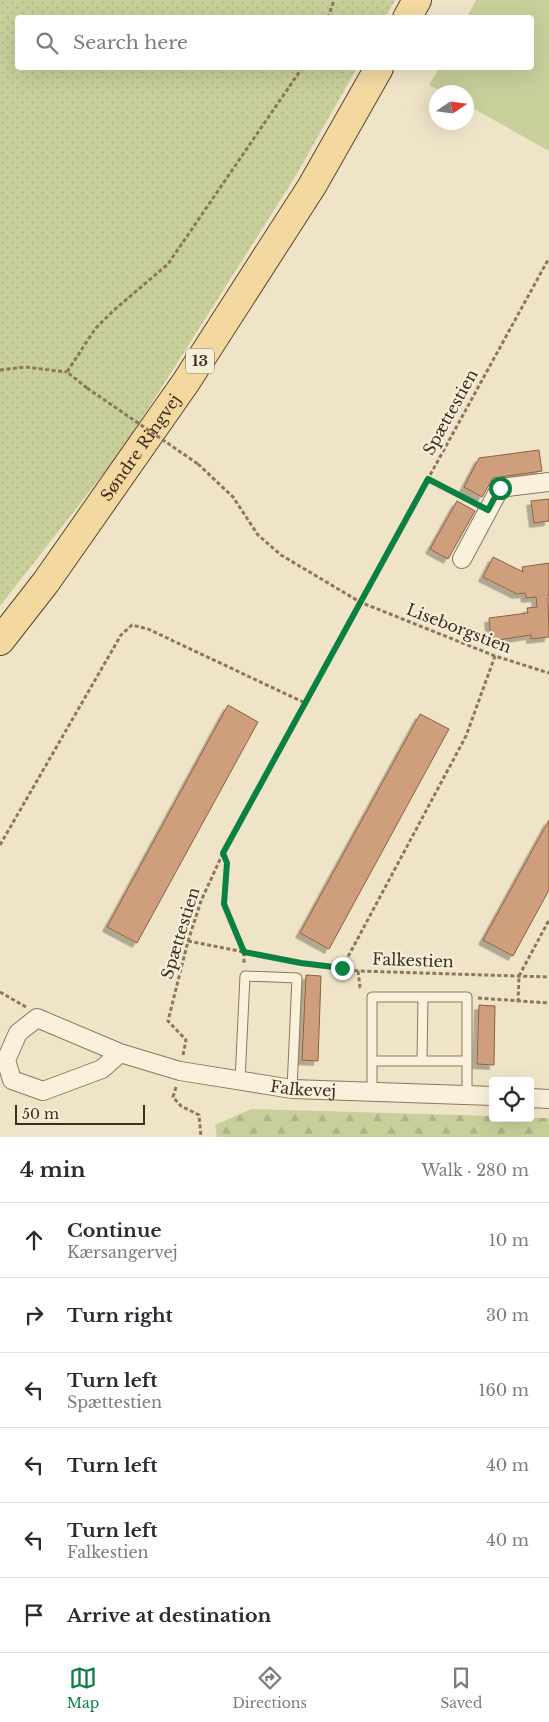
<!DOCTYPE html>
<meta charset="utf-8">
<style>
body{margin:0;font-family:"Libre Baskerville",serif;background:#f7f7f7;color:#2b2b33}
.controls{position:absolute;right:15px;bottom:15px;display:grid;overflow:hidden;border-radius:5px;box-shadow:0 5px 20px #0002}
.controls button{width:45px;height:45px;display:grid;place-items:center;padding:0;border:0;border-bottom:1px solid #e1e1e2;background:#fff;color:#2b2b33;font:25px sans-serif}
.compass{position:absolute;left:429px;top:85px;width:45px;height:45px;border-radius:50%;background:#fff;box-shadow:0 5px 20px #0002;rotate:77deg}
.scale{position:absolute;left:15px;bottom:12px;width:130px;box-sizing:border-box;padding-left:5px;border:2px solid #3d2e20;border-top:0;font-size:14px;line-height:18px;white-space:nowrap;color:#3d2e20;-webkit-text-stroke:4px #f7eed8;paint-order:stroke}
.stop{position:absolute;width:15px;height:15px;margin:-11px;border:4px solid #0b8043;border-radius:50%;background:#fff}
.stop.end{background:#0b8043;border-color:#fff;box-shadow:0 1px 5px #0008}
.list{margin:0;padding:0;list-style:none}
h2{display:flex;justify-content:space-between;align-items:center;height:65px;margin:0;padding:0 20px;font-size:21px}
h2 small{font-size:16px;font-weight:400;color:#7c7c81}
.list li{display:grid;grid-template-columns:32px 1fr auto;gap:15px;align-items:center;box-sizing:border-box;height:75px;padding:0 20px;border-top:1px solid #e1e1e2}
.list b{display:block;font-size:19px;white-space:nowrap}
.list p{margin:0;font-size:16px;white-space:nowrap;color:#7c7c81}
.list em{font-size:16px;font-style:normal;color:#7c7c81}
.icon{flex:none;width:28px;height:28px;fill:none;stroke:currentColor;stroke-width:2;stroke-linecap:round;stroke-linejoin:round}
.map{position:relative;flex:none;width:549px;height:1137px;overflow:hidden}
.search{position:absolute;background:#fff;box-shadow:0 5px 20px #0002;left:15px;right:15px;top:15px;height:55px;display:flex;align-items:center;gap:12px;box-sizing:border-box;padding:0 18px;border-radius:5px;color:#7c7c81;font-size:19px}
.sheet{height:515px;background:#fff}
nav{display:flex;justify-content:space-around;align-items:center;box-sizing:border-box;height:70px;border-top:1px solid #e1e1e2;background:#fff;font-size:14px;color:#7c7c81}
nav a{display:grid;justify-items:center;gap:2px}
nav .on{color:#0b8043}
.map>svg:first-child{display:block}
.grass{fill:url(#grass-dots)}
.forest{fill:url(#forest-firs)}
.pitch{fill:#c9cf9b}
.building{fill:#cf9f7d;stroke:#8d5f41;filter:url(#shadow)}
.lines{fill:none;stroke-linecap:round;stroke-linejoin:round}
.lane-casing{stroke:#8d765c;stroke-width:11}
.street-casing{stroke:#8d765c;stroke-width:20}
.primary-casing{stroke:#5b4430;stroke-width:30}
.path{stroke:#8d765c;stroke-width:3;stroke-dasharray:4 2.5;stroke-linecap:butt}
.lane{stroke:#faf1dc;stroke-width:9}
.street{stroke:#faf1dc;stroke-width:18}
.primary{stroke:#f3d9a0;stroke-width:28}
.path-bridge{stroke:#8d765c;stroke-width:3;stroke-dasharray:4 2.5;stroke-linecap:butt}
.route{stroke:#0b8043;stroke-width:6}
.labels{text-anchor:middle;stroke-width:4.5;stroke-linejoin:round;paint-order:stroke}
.shield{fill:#f7eed8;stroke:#756857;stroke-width:1}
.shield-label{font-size:15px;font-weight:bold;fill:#3d2e20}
.street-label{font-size:16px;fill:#3d2e20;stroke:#f7eed8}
</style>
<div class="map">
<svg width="549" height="1137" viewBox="0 0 549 1137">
<defs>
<pattern id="grass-dots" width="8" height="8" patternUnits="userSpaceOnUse" patternTransform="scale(1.25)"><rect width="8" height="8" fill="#c9cf9b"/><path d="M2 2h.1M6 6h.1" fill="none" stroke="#aeb285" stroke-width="1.8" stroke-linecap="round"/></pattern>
<pattern id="forest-firs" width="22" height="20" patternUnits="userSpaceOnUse" patternTransform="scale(1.25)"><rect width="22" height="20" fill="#c9cf9b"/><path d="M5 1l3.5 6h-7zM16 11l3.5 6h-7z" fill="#aeb285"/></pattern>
<filter id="shadow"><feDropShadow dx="-4.5" dy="4.5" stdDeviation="0" flood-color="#0004"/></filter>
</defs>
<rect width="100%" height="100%" fill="#f0e4c8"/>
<!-- grass -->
<path class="grass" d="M0,0H395L385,18H18V68H357L295,177L122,450L0,606Z"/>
<!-- forest -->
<path class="forest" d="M251,1109L493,1116V1118H549V1137H217L215,1125Z"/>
<!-- pitch -->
<path class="pitch" d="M476,0H549V151L467,105L466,92H444L429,85L439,68H532V18L467,17Z"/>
<!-- building -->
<path class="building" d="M539,450L542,471L493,478L482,497L464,487L479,458Z
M549,499V521L534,523L531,501Z
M457,501L475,511L448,559L430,549Z
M493,557L523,572L522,567L549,563V595H548L549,637L531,639V635L491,641L489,618L528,613L527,608L537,607L536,597L526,598L525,593L517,594L483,577Z
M228,705L258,722L137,943L107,927Z
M420,714L449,729L329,949L300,933Z
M549,820V890L513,956L483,940Z
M306,975L321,976L318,1061L302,1060Z
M479,1005L495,1006L494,1065L477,1064Z"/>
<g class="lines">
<defs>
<path id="lane" d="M372,1061H467
M422,1061L423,997
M240,1081L245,976L297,978L292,1089
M372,1091V997H467V1095"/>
<g id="street">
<path d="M462,559L500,488L549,482"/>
<path id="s1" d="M120,1053L102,1069L43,1091L12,1080L6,1060L18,1033L37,1018L120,1053L180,1071L292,1089L493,1096"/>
<path d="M530,1098L549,1099"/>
</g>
<g id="primary">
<path d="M407,18L417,0"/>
<path id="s2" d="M0,641L46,582L186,382L312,186L379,68"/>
</g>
</defs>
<!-- lane casing -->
<use href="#lane" class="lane-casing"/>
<!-- street casing -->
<use href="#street" class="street-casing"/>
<!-- primary casing -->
<use href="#primary" class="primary-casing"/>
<!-- path -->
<path class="path" d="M328,18L334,0
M0,370L25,367L67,372
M87,388L67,372L95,329L113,311L168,264L302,68
M198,464L233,497L258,535L281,555L360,602L495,656L549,673
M428,479L474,503
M0,845L121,635L132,625L148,629L305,703
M223,853L227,863L224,903L244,952V965
M188,941L301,963L358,971L549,977
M342,968L466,736L495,656
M358,971L360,987L362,989
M0,992L26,1007
M478,998L549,1003
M518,1002L519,976L549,920
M183,1055L186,1040L168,1021L188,941L201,901L223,853L549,258
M176,1087L173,1097L181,1106L199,1115L201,1137"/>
<!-- lane -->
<use href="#lane" class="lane"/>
<!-- street -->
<use href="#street" class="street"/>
<!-- primary -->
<use href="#primary" class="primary"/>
<!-- path-bridge -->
<path class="path-bridge" d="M87,388L198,464"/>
</g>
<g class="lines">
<!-- route -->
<path class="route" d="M342,968L301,963L244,952L224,904L227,863L223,853L428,479L488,510L500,488"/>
</g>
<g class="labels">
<!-- shield labels -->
<rect class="shield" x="186" y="348.5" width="28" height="25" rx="4"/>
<g class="shield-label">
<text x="200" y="366">13</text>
</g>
<!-- street labels -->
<g class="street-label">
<text transform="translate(450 412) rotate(-61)" y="6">Spættestien</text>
<text dy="6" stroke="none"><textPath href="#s2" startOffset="239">Søndre Ringvej</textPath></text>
<text transform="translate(459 628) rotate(21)" y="6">Liseborgstien</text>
<text transform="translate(180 933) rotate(-73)" y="6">Spættestien</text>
<text transform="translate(413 960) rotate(2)" y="6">Falkestien</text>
<text dy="6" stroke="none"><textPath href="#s1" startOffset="472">Falkevej</textPath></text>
</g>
</g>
</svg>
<div class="controls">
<button><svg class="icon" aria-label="locate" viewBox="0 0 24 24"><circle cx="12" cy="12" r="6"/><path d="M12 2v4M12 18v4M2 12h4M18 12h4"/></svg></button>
</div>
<svg class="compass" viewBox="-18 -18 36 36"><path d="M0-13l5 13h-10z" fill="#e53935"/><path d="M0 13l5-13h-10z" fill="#7c7c81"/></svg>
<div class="scale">50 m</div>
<div class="stop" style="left:500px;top:488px"></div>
<div class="stop end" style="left:342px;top:968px"></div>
<div class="search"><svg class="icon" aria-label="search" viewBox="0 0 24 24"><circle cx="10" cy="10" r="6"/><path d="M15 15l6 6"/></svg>Search here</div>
</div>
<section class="sheet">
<h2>4 min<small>Walk · 280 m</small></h2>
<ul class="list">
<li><svg class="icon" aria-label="ahead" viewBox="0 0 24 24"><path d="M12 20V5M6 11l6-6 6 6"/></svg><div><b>Continue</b><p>Kærsangervej</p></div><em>10 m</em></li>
<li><svg class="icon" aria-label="right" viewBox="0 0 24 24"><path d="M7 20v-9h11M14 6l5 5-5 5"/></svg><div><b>Turn right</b></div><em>30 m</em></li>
<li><svg class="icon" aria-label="left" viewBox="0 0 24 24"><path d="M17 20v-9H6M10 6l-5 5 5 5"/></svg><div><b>Turn left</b><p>Spættestien</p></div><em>160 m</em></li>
<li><svg class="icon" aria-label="left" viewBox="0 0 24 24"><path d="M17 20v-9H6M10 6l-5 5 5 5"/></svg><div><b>Turn left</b></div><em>40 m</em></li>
<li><svg class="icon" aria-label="left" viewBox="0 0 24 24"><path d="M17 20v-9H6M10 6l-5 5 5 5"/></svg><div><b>Turn left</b><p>Falkestien</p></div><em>40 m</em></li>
<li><svg class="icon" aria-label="arrive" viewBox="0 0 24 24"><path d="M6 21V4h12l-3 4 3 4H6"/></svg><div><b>Arrive at destination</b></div></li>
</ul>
</section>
<nav>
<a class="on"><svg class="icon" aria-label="map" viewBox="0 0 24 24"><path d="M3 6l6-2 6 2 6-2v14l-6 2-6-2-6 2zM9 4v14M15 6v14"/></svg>Map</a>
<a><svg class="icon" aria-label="directions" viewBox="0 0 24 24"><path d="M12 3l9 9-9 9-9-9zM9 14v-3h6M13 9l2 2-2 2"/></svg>Directions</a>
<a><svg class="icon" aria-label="saved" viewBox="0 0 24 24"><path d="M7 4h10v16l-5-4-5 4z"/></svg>Saved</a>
</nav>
